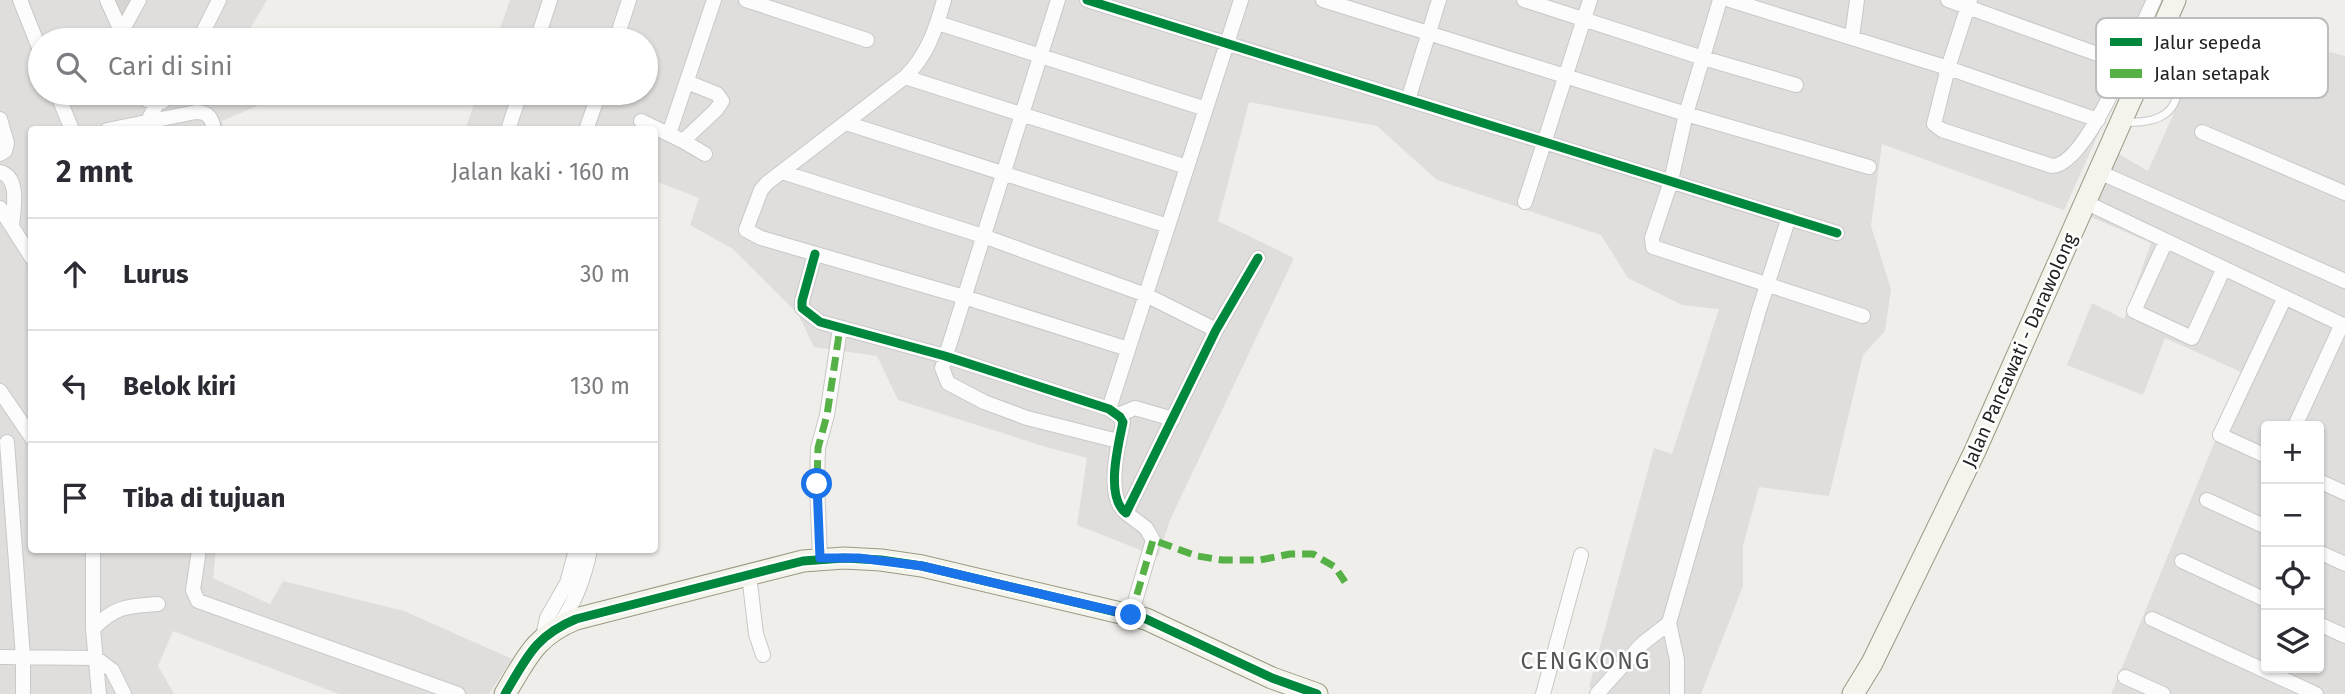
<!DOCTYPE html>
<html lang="id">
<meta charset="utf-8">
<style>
body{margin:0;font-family:"Fira Sans",sans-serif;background:#f2f2f3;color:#2b2b33}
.controls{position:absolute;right:21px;bottom:21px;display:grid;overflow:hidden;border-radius:7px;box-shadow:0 2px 5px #0004}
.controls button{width:63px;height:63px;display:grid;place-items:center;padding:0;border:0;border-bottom:2px solid #e1e1e2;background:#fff;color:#2b2b33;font:35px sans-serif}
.stop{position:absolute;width:21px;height:21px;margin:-16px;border:5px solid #1a73e8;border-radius:50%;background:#fff}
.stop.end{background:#1a73e8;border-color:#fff;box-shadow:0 2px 7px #0008}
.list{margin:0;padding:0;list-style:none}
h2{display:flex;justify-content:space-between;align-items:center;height:91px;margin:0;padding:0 28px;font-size:30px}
h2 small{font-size:23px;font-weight:400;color:#7c7c81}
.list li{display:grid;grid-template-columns:46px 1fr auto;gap:21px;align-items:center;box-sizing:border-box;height:112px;padding:0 28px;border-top:2px solid #e1e1e2}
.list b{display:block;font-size:26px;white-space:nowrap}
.list em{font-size:23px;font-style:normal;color:#7c7c81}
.icon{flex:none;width:38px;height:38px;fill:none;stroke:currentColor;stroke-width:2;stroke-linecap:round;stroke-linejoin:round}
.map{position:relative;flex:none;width:2345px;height:694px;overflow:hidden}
.search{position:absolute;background:#fff;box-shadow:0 2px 5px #0004;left:28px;top:28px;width:630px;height:77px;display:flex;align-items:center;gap:18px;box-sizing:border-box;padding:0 24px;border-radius:38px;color:#7c7c81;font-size:26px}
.panel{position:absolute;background:#fff;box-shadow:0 2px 5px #0004;left:28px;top:126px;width:630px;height:427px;border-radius:7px}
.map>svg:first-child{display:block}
.residential{fill:#dfdedc;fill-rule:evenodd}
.building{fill:#d7d4d2}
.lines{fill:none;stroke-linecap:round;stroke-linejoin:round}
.lane-casing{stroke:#c9c8c7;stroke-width:9}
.street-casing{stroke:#c9c8c7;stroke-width:16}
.secondary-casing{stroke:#999a82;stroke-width:23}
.lane{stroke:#fdfcfc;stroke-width:7}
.street{stroke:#fdfcfc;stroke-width:14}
.secondary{stroke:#f4f4ed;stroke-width:21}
.quiet{stroke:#55b145;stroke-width:7;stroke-dasharray:14 7;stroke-linecap:butt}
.cycleway-casing{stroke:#fff;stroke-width:13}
.cycleway{stroke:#00873e;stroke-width:9}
.route{stroke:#1a73e8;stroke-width:9}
.labels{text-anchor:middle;stroke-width:5;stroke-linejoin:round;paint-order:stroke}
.street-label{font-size:19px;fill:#222;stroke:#fff}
.quarter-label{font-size:23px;letter-spacing:2px;fill:#555;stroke:#fff}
.key{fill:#fff;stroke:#bdbdbd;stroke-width:2}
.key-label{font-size:19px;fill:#222}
</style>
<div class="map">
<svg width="2345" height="694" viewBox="0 0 2345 694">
<rect width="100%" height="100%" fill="#f0eeeb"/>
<!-- residential -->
<path class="residential" d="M0,0H267L248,32L257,40H40V93H264L257,106L222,121L224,129L32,130V550H216L213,578L270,604L283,581L404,611L512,659L489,694H339L173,631L158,666L174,694H0Z
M510,0H2159L2064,210L1882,144L1871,226L1891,289L1885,331L1863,355L1829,496L1759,487L1743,546V586L1701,694H1610L1589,687L1654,448L1672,454L1719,309L1682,305L1628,278L1601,235L1437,180L1377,126L1249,102L1218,221L1294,258L1170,520L1158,557L1077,525L1087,458L1046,447L898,400L877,356L814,347L798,314L733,249L690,225L699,198L655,181L654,130H465L478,93H646V40H496Z
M2215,21L2345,56V694H2111L2243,373L2165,338L2143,395L2067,365L2092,303L2124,319L2151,243L2091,217L2101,189L2117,153L2148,171ZM2266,426H2319V668H2266Z"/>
<!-- building -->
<path class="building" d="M108,0H139L122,31Z"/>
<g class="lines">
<defs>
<path id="lane" d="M2125,122C2159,124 2182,113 2177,76L2151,57"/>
<path id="street" d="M20,0L40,50
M107,0L125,40
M746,0L867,40
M944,0C936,29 927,56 905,77L767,183L761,190L746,230L761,238L964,297L1128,349
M1058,0L942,368L948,383L984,402L1027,418L1118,441
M1087,0L1837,233
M1323,0L1686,114L1869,167
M1524,0L1703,58L1796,85
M1720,0L1686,114L1671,181L1652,238L1653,247L1863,316
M1730,0L1948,68L2098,120
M1948,0L2125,64
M1970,0L1948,68L1934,124L1942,130L2052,166C2088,166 2138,32 2154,0
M938,23L1206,109
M122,31L139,0
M1852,37L1857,0
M199,40L219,0
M537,40L550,0
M616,40L629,0
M905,77L1187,167
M57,93L72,130
M145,93L147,100L157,103
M1408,100L1439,0
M157,103L162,102L171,93
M0,119L7,143L5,151L0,154
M641,121L683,141L716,110L722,101L717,94L687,82
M846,123L1168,226
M150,127L148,121L157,103
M107,130L196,112C208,112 212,118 214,130
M508,130L520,93
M586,130L599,93
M2202,132L2345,193
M669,134L714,0
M683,141L705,154
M0,172C21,178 13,210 12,226
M782,172L983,236L1146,295L1216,330
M2099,172L2345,281
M1525,202L1590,0
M2085,202L2345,326
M0,208L32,258
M2166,241L2134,311L2192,338L2224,268
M815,254L802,301V308L820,322L945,356L1109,409L1120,417L1123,422C1118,446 1105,497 1126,513L1216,330L1258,258
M0,391L32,438
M1109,409L1241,0
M1118,415L1135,408L1173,419
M2295,426L2342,324
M7,442L23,657V694
M2266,456L2220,435L2285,297
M2319,481L2345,493
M2207,500L2266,527
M1126,513L1146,528L1153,540L1131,615
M93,550V629L99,694
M199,550L193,590L198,601L458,694
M2319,552L2345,564
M820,558L817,484L818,448L827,415L840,328
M2182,561L2266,600
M749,575L756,634L763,655
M2152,619L2316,694
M2319,624L2345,636
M559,625C576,601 584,578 590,550
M93,629C115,606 128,606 158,604
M543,637L547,618L567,583L576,550
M0,657L96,658L112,670L124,694
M2125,677L2163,694
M1543,694L1581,555
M1597,694L1642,644L1669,623
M1677,694V660L1669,623L1759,310L1789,217"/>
<path id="secondary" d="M505,694C527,657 535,636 576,619L803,561L844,558L881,560L922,566L1146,619L1272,678L1317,694
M1853,694L1872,663L1975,451L2175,0"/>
</defs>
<!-- lane casing -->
<use href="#lane" class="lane-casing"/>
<!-- street casing -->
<use href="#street" class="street-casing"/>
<!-- secondary casing -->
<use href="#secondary" class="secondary-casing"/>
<!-- lane -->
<use href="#lane" class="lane"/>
<!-- street -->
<use href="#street" class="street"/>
<!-- secondary -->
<use href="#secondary" class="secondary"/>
<!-- quiet -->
<path class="quiet" d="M820,558L817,484L818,448L827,415L840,328
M1131,615L1153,540L1197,556L1222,560H1260L1290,554H1313L1335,567L1345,582"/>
<defs>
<path id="cycleway" d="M1087,0L1837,233
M815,254L802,301V308L820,322L945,356L1109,409L1120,417L1123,422C1118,446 1105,497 1126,513L1216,330L1258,258
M505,694C527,657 535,636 576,619L803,561L844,558L881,560L922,566L1146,619L1272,678L1317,694"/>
</defs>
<!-- cycleway casing -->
<use href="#cycleway" class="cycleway-casing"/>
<!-- cycleway -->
<use href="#cycleway" class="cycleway"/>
</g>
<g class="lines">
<!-- route -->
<path class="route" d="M817,484L820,558H859L922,566L1131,615"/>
</g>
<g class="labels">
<!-- street labels -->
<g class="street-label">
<text transform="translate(2019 350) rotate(-66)" y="7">Jalan Pancawati - Darawolong</text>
</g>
<!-- quarter labels -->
<g class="quarter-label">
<text x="1586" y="669">CENGKONG</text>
</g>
</g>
<!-- legend -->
<rect x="2096" y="18" width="232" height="80" rx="10" class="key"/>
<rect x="2110" y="38" width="32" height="8" fill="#00873e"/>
<rect x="2110" y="69" width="32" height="9" fill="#55b145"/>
<g class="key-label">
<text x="2154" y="49">Jalur sepeda</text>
<text x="2154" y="80">Jalan setapak</text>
</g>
</svg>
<div class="controls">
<button>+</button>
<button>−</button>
<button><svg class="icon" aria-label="locate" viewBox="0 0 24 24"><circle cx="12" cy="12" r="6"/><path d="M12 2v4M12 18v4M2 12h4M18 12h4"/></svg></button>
<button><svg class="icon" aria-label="layers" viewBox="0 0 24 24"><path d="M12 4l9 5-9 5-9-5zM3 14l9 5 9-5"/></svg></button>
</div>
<div class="stop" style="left:817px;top:484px"></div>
<div class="stop end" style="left:1131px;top:615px"></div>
<div class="search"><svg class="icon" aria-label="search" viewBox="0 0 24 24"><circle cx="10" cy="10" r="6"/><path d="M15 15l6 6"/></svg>Cari di sini</div>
<section class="panel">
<h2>2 mnt<small>Jalan kaki · 160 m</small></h2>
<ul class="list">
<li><svg class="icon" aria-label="ahead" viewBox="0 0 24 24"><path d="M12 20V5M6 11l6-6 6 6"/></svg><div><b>Lurus</b></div><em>30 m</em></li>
<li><svg class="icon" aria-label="left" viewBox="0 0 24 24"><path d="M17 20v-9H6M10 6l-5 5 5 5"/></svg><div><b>Belok kiri</b></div><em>130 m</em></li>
<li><svg class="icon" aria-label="arrive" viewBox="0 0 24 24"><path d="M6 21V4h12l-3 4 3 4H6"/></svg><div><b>Tiba di tujuan</b></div></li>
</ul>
</section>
</div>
